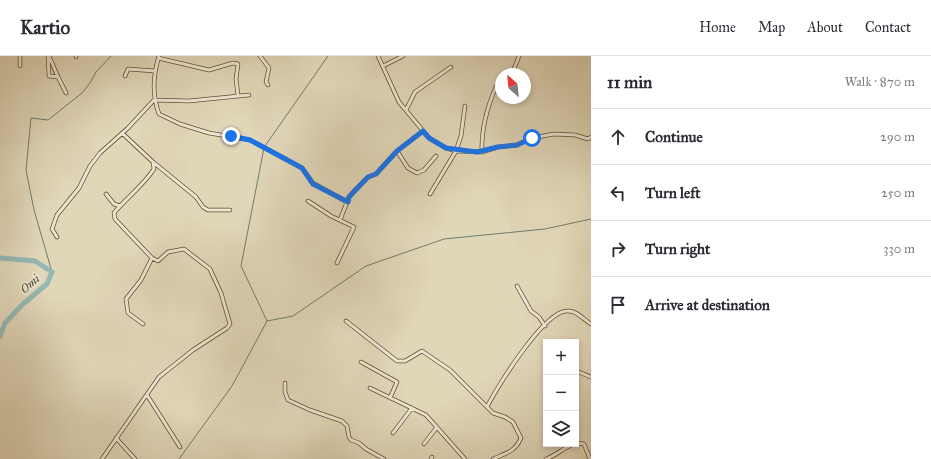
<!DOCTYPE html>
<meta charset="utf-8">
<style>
body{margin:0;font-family:"IM FELL Great Primer",serif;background:#f2f2f3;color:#2b2b33}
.controls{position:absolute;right:12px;bottom:12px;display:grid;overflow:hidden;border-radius:0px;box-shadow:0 2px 6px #0003}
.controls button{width:36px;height:36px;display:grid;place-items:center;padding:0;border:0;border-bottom:1px solid #e1e1e2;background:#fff;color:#2b2b33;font:20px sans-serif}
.compass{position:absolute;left:495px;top:12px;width:36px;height:36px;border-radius:50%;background:#fff;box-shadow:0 2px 6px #0003;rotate:333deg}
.stop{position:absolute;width:12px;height:12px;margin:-9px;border:3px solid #1a73e8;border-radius:50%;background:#fff}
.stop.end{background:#1a73e8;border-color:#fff;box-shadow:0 1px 4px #0008}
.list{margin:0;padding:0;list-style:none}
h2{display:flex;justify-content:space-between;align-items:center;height:52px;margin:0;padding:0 16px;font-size:17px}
h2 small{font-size:13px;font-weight:400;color:#7c7c81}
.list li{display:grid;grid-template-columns:26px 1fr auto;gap:12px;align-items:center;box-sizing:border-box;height:56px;padding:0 16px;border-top:1px solid #e1e1e2}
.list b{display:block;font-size:15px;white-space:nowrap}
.list em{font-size:13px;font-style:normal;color:#7c7c81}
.icon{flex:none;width:22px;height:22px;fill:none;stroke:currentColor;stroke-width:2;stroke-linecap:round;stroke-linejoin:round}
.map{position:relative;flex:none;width:591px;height:403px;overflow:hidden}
header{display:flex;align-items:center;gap:24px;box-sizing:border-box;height:56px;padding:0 20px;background:#fff;border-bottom:1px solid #e1e1e2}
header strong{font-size:19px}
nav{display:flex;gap:22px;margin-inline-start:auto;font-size:14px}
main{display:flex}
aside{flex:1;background:#fff}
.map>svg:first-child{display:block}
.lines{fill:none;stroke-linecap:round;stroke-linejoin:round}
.stream{stroke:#707c6d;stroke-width:1}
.river{stroke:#94b8b4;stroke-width:5}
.minor-casing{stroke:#634f30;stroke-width:4.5}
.minor{stroke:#ebe4d1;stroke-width:3}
.route{stroke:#1a73e8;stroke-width:5}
.labels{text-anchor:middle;stroke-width:3.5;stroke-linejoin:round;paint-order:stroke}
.water-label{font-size:12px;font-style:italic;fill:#50482f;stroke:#ebe4d1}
</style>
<header>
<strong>Kartio</strong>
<nav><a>Home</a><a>Map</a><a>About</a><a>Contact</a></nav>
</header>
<main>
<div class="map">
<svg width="591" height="403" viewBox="0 0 591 403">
<rect width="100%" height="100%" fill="#e0d6b8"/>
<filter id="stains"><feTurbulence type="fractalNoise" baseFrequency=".005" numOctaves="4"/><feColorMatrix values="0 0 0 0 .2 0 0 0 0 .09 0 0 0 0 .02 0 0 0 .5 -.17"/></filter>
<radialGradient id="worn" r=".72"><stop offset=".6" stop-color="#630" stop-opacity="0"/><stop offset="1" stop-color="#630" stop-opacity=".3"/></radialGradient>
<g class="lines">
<!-- stream -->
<path class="stream" d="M265,90L328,0
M52,216L34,154L26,114L31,62L48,64L82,37L90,27L96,16L111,0
M267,265L293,260L366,210L444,183L545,173L591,163
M179,403L232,330L267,265L241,210L264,92"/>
<!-- river -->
<path class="river" d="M0,202L35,205L52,216L47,228L23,248L5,267L0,280"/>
<defs>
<path id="minor" d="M48,0L49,20L58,21L66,37
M49,0L58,21
M76,0V1
M159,0C153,19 152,39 159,58L180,68L209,77L250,84L302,112L313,127L347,146
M260,0L269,12L266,26L268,29
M378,0L399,46L429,82L446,92L456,95L482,96L498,91L517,89L532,82L554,78L575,79L588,83L591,81
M158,2L209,14L233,7L238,8L236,23L238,39
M20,10V0
M383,10L403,0
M512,18L519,0
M125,20L128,13L155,15
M406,54L415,36L451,11
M397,95L408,112L417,117L424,114L436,100
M482,96C481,71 489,43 501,21
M153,106L196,141L203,151L208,154H230
M106,138L114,148L120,150
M430,138L456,95L461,80L465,50
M308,145L331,160L354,171L337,207
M340,164L349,141L355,134L368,121L376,118L397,95L423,75
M57,181L52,173L57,159L79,132L90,110L100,97L128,72L154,44L189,45L249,39
M517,230L531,255L539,261L545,270
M346,265L397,305H405L422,295L450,314L493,357L505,361L513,366L521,382C515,396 506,397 493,403
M143,268L128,257L126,243L141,224L152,202
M361,306L397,326L390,342
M576,315L591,321
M285,327V336L288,344L310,354L342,365L347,370L349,381L351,384L359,387L366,393L384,403
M370,332L426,359L465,403
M147,339L180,391
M487,351C497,331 544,255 567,255C576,254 583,263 591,268
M393,377L412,352
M116,382L135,403
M576,387L584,388L590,403
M424,388L437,371
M102,403L159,321L193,294L227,272L230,268L221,237L210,213L184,193L168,196L158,205L152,202L115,163L114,157C126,142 143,130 154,113L153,106L122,77
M431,403L432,401
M546,403C557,399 563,392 574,388"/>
</defs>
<!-- minor casing -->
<use href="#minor" class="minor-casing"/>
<!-- minor -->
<use href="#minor" class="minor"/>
</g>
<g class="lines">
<!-- route -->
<path class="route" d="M231,80L250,84L302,112L313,128L348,146L349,141L368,121L376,118L397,95L423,75L429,82L446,92L477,96L498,91L517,89L532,82"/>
</g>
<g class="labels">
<!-- water labels -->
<g class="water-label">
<text transform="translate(30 228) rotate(-41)" y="4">Omi</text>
</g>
</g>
<rect width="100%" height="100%" filter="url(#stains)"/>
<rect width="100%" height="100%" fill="url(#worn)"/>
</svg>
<div class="controls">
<button>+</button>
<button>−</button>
<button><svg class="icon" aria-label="layers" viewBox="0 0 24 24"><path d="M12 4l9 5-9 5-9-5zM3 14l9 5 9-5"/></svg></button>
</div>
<svg class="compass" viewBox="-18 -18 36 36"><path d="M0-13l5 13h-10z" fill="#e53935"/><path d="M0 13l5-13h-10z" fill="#7c7c81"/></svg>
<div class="stop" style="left:532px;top:82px"></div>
<div class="stop end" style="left:231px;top:80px"></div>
</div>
<aside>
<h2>11 min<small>Walk · 870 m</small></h2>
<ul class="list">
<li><svg class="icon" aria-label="ahead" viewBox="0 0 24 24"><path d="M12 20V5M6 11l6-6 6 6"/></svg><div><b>Continue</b></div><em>290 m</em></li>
<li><svg class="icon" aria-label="left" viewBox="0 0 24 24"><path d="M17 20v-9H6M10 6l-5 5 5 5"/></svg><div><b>Turn left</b></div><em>250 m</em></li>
<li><svg class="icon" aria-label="right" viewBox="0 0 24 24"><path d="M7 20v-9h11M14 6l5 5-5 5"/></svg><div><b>Turn right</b></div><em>330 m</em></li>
<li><svg class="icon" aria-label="arrive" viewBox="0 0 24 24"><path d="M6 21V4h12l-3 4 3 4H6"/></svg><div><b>Arrive at destination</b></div></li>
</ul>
</aside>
</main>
